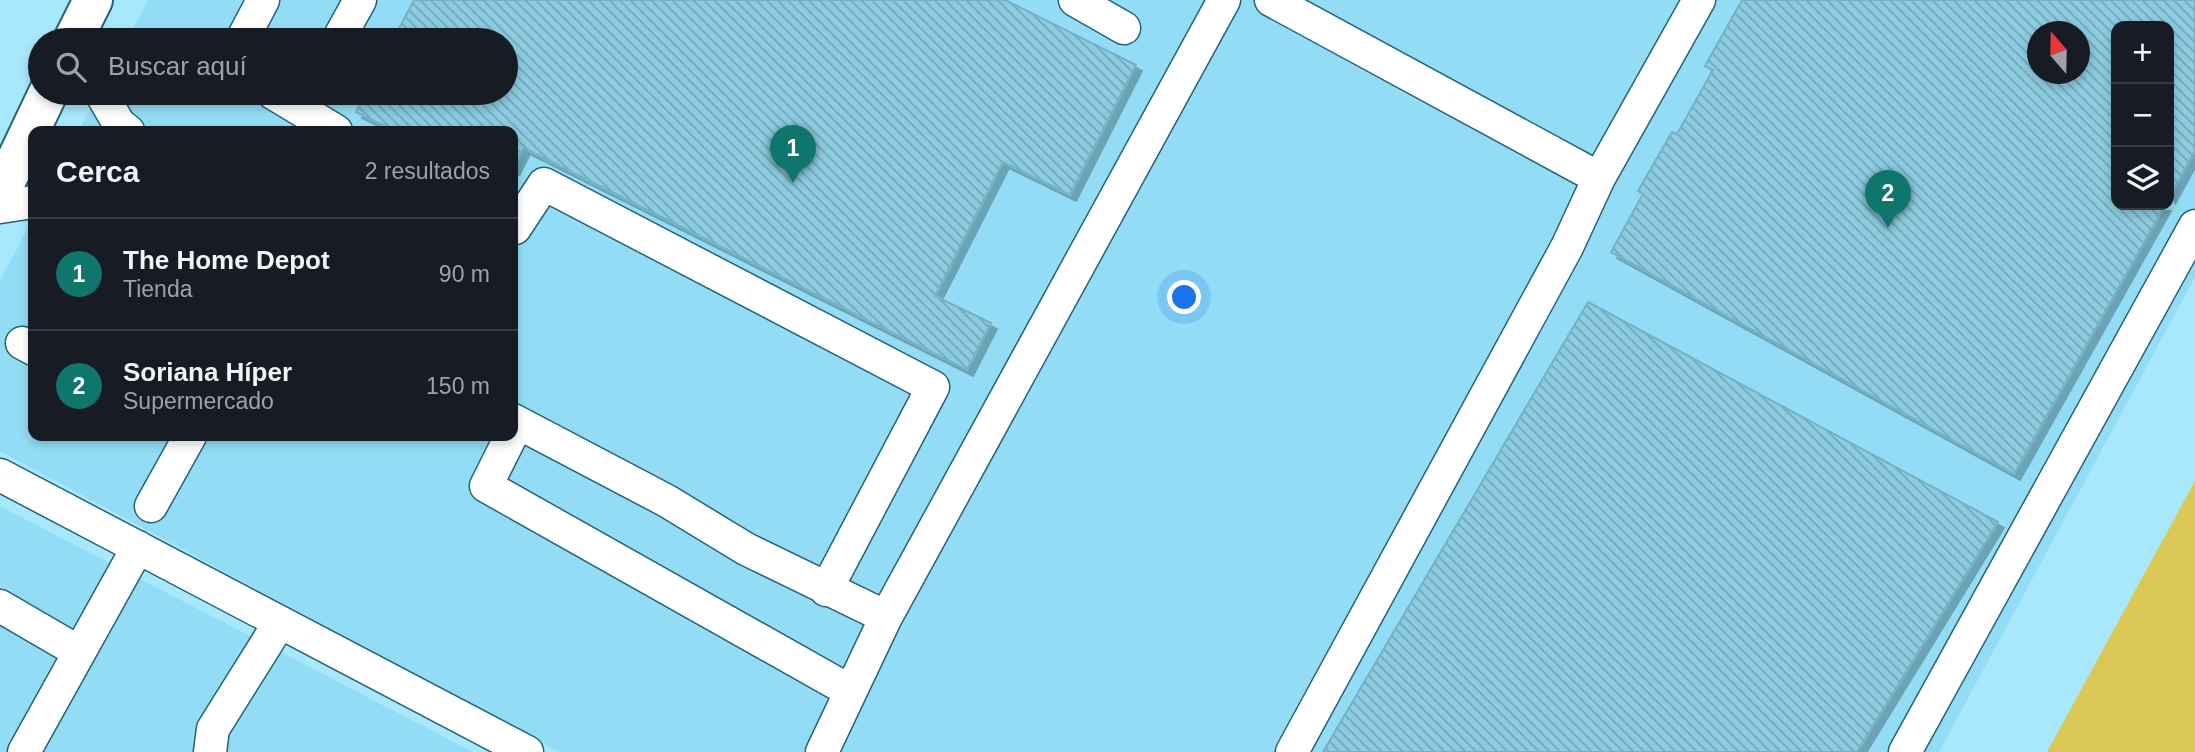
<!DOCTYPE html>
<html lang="es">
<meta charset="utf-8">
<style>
body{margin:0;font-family:Arial,sans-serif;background:#242831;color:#f1f3f6}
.controls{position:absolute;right:21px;top:21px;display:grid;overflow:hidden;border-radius:14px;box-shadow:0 4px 10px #0003}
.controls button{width:63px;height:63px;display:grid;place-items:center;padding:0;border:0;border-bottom:2px solid #363941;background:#171b24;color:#f1f3f6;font:35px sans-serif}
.compass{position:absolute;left:2027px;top:21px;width:63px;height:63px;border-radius:50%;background:#171b24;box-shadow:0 4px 10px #0003;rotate:340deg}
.you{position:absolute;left:1185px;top:298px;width:24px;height:24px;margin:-18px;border:5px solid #fff;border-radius:50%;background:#1a73e8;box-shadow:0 0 0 10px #1a73e833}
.badge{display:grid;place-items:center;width:46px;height:46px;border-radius:50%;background:#0f766e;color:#fff;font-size:23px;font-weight:700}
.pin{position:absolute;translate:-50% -58px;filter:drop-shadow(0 2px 4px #0008)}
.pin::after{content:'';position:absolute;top:37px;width:24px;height:21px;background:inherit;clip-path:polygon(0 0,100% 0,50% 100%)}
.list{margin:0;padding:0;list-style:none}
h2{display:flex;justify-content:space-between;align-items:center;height:91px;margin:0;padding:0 28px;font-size:30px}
h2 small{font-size:23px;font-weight:400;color:#9ea1a6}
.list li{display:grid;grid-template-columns:46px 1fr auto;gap:21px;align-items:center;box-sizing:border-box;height:112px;padding:0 28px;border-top:2px solid #363941}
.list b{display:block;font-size:26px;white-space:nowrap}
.list p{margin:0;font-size:23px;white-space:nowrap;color:#9ea1a6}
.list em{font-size:23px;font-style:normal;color:#9ea1a6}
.icon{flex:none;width:38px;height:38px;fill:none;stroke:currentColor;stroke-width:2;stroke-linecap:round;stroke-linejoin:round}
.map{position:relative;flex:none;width:2195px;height:752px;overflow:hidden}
.search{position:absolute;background:#171b24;box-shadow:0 4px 10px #0003;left:28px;top:28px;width:490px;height:77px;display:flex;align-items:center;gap:18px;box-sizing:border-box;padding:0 24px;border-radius:38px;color:#9ea1a6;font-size:26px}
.panel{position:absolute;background:#171b24;box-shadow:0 4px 10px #0003;left:28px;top:126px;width:490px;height:315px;border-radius:14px}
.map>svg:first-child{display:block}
.built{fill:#92ddf5;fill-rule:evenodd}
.grass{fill:#dcc955}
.building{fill:url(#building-back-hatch);stroke:#73b2c6;stroke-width:2;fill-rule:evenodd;filter:url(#shadow)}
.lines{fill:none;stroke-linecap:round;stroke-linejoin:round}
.minor-casing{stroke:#236476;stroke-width:35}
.highway-casing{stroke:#236476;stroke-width:42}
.minor{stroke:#fff;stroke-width:32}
.highway{stroke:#fff;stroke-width:38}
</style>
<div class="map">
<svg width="2195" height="752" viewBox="0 0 2195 752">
<defs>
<pattern id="building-back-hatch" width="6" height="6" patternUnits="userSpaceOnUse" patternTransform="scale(1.75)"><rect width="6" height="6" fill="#8ccce0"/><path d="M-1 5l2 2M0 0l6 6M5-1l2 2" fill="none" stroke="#72a6b7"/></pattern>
<filter id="shadow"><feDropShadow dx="6" dy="6" stdDeviation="0" flood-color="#0004"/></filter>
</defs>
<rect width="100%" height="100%" fill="#a8e8fd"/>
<!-- built -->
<path class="built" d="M148,0H2195V277L1939,752H559L0,451V281L33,218V436H513V131H79L99,93H506V40H127ZM2116,26H2169V205H2116ZM2038,32H2080V74H2038Z
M0,506L473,752H0Z"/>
<!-- grass -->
<path class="grass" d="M2195,481V752H2047Z"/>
<!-- building -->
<path class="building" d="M414,0H1005L1136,65L1070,195L1003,162L935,296L991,323L967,370L524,148L513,170V131H395L356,112L366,93H506V40H393Z
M1742,0H2195V151L2169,198V26H2116V205H2165L2014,474L1611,252L1643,194L1638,191L1672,132L1677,134L1713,70L1705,66ZM2038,32H2080V74H2038Z
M1588,302L1998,522L1857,752H1323Z"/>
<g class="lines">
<defs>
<path id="minor" d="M1075,0L1124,28
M1271,0L1599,178
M242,40L263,0
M338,40L360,0
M101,93L119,124L128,131
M273,93L336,131
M0,207L33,202
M513,227L515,228L544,184L933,387L826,590
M22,343L33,349
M513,420L667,501L746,549L886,617
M511,436L486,486L850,691
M0,475L527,752
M151,506L190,436
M0,606L79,652
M24,752L138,547
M210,752L213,729L280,622
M822,752L886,617L1224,0
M1292,752L1567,247L1599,178L1699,0
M1905,752L2195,226"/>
<path id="highway" d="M73,40L93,0
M0,194L48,93"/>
</defs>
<!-- minor casing -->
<use href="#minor" class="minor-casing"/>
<!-- highway casing -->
<use href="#highway" class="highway-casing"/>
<!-- minor -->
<use href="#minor" class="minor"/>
<!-- highway -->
<use href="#highway" class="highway"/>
</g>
</svg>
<div class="controls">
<button>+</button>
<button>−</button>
<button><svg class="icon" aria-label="layers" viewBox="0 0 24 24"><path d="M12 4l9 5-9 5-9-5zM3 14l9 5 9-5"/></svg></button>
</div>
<svg class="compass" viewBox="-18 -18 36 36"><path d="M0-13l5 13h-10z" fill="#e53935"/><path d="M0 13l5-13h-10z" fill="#9ea1a6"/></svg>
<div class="you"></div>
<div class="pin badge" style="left:793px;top:183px">1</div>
<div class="pin badge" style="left:1888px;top:228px">2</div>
<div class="search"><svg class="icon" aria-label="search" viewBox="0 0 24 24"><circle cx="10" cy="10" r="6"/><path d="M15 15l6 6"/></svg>Buscar aquí</div>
<section class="panel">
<h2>Cerca<small>2 resultados</small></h2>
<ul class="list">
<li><span class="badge">1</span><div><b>The Home Depot</b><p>Tienda</p></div><em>90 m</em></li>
<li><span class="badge">2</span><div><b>Soriana Híper</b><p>Supermercado</p></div><em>150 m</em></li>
</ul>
</section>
</div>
